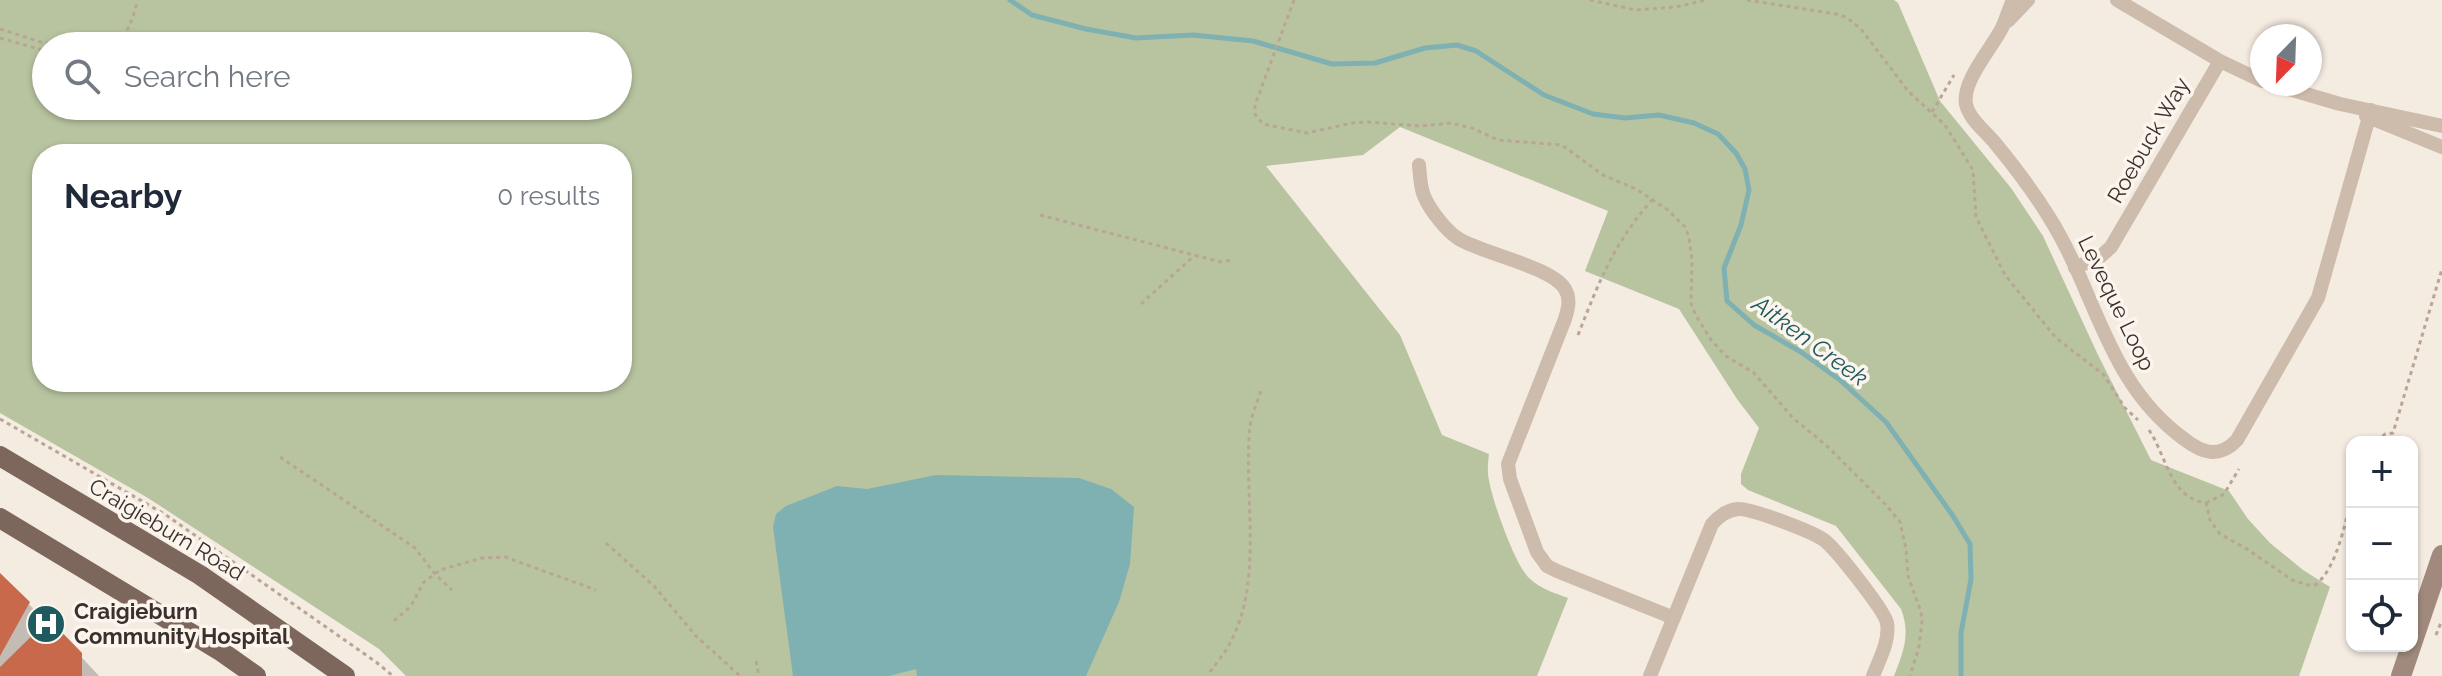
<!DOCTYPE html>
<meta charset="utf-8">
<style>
body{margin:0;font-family:Raleway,sans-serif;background:#f2f2f3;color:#1f2937}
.controls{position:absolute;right:24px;bottom:24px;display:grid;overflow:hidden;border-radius:16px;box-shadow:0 2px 6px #0004}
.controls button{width:72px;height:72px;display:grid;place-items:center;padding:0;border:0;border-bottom:2px solid #e0e1e3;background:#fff;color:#1f2937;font:40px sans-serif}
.compass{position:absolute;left:2250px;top:24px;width:72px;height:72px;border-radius:50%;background:#fff;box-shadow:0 2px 6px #0004;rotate:203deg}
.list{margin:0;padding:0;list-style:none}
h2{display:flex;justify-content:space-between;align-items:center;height:104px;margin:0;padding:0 32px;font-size:34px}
h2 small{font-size:26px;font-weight:400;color:#747a83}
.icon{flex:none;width:44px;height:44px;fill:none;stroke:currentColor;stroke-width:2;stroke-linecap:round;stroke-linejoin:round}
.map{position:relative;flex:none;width:2442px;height:676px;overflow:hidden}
.search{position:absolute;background:#fff;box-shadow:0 2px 6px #0004;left:32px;top:32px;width:600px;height:88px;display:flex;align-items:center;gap:20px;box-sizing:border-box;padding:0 28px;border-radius:44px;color:#747a83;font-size:30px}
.panel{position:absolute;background:#fff;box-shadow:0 2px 6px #0004;left:32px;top:144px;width:600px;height:248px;border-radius:32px}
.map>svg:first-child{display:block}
.green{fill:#b8c4a0;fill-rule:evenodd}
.water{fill:#7fb0b2}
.shadow{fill:#0003}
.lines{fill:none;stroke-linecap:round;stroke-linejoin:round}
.stream{stroke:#7fb0b2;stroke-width:5}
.building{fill:#c8694b}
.path{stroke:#b9a596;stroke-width:3;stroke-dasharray:4 4;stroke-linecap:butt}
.street{stroke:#cdbbac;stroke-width:14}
.secondary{stroke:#a18a7d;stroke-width:20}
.primary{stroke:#7d675c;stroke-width:20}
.labels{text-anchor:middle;stroke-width:7;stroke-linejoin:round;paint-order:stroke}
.street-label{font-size:22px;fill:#3b302b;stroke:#fbf5ee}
.poi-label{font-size:22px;font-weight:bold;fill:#3b302b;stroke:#fbf5ee;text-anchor:start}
.water-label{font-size:24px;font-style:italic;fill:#1f5a5e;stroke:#fbf5ee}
</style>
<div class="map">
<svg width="2442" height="676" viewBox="0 0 2442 676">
<rect width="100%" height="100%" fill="#f4ebe1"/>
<!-- green -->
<path class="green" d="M0,0H1894L1898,3L1940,101L2011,188L2043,236L2098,355L2151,460L2229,491L2248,519L2270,543L2303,570L2330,587L2299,676H1894C1903,653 1911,634 1901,609L1836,526L1748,490L1741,484V474L1759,428L1737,399L1679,309L1585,271L1608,211L1400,127L1363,155L1266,166L1400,335L1442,435L1489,454C1488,463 1487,471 1489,480C1492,500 1515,565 1529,578C1540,589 1555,593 1568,598L1537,676H406L379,649L148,498L0,413ZM46,46H618V106H46ZM42,154H622V382H42Z"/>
<!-- water -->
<path class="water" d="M936,475L1079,478L1111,489L1134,507L1130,564L1119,602L1086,676H917L916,669L889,676H793L773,527L776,514L786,506L837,486L867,489Z"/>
<!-- shadow -->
<path class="shadow" d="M0,576L43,618L34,635L49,622L99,676H0Z"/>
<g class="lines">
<!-- stream -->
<path class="stream" d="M1010,0L1032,15L1086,29L1136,38L1193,35L1253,41L1332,64L1375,63L1425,48L1457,45L1476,51L1544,95L1593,114L1625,118L1659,115L1694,123L1718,134L1736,153L1745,169L1749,190L1741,225L1724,268L1727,301L1754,325L1801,352L1840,380L1886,422L1953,516L1970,544L1971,579L1961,633V676"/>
</g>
<!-- building -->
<path class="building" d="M0,573L30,602L0,656Z
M49,619L82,653V676H0V667Z"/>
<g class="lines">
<!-- path -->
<path class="path" d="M1294,0L1255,105V114L1263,124L1307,133L1352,123L1369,122L1420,126L1451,123L1472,128L1498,140L1562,145L1603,175L1636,189L1668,210L1685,227L1689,237L1692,260L1691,303L1695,314L1711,340L1726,356L1754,373L1793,418L1827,446L1886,505L1900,522L1906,549L1908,576L1921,612L1922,622L1919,647L1910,676
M1590,0L1636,10L1676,7L1706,0
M1747,0L1836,14L1846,17L1861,29L1908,91L1945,125L1973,170L1976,217L2005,275L2056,338L2103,374L2125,408L2138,420
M0,29L41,42L81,46
M0,38L46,51
M109,46C130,35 131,21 138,0
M119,46L125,37
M1932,112L1954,75
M1040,215L1221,262L1231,260
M1141,304L1195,255
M1578,335C1599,282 1614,242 1653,199
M0,419L166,515L376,662L393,676
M2149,430C2167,457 2170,498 2206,503L2210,520L2220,534L2247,549L2292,580L2308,585H2315C2337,569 2345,522 2352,497
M2377,442L2385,434L2393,433L2442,269
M280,457L415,548L435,574L452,590
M2206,503L2224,494L2239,469
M606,543L654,586L696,636L740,676
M394,621L411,606L423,583L440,570L482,558L505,557L596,590
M2436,635L2442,620
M756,661L759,676
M1210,672C1217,662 1226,652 1231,641C1264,578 1243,494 1250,426C1252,414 1257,402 1261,391"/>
<!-- street -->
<path class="street" d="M2013,0C2009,9 2006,19 2002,28C1991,49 1962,81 1966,104C1969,119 1986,132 1995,143C2014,166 2033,191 2049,217C2097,293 2106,382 2184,439C2202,453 2219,459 2237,440L2318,298L2371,110
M2117,0L2220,61L2262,81
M2008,21L2028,0
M2272,84L2340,104L2442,126
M2366,116L2442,147
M1419,165C1420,175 1420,186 1424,196C1430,210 1446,231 1459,239C1484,254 1552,267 1565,289C1571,299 1568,309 1565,319L1508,464L1510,479L1537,552L1547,566L1557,571L1674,618
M2075,268L2101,256L2111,247L2220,61
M1650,676L1712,524C1719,516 1727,510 1738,509C1751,508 1813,532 1824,540C1835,548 1885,611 1887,623C1890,641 1879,660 1873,676"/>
<!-- secondary -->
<path class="secondary" d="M2401,676L2442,555"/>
<!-- primary -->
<path class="primary" d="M0,456L200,575L345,676
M0,518L222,652L256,676"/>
</g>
<!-- icons -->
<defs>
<symbol id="hospital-disc" viewBox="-11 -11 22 22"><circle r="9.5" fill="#1f5a5e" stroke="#fbf5ee"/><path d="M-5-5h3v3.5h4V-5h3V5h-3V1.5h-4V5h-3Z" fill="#fff"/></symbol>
</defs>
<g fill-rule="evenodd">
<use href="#hospital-disc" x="24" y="602" width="44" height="44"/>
</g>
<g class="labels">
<!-- street labels -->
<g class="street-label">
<text transform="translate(2148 140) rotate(-60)" y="8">Roebuck Way</text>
<text transform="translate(2117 303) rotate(64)" y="8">Leveque Loop</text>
<text transform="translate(167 529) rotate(31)" y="8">Craigieburn Road</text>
</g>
<!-- poi labels -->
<g class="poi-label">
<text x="74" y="619">Craigieburn<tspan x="74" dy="25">Community Hospital</tspan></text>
</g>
<!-- water labels -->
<g class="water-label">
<text transform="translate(1810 341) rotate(36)" y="8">Aitken Creek</text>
</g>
</g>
</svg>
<div class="controls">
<button>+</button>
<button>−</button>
<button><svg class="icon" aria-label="locate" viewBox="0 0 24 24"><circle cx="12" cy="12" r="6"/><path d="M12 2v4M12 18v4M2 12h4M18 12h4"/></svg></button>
</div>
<svg class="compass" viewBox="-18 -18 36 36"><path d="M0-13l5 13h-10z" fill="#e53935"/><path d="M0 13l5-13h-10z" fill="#747a83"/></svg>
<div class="search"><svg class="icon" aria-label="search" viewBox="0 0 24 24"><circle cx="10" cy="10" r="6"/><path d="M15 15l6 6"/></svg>Search here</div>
<section class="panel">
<h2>Nearby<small>0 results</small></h2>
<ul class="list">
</ul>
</section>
</div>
